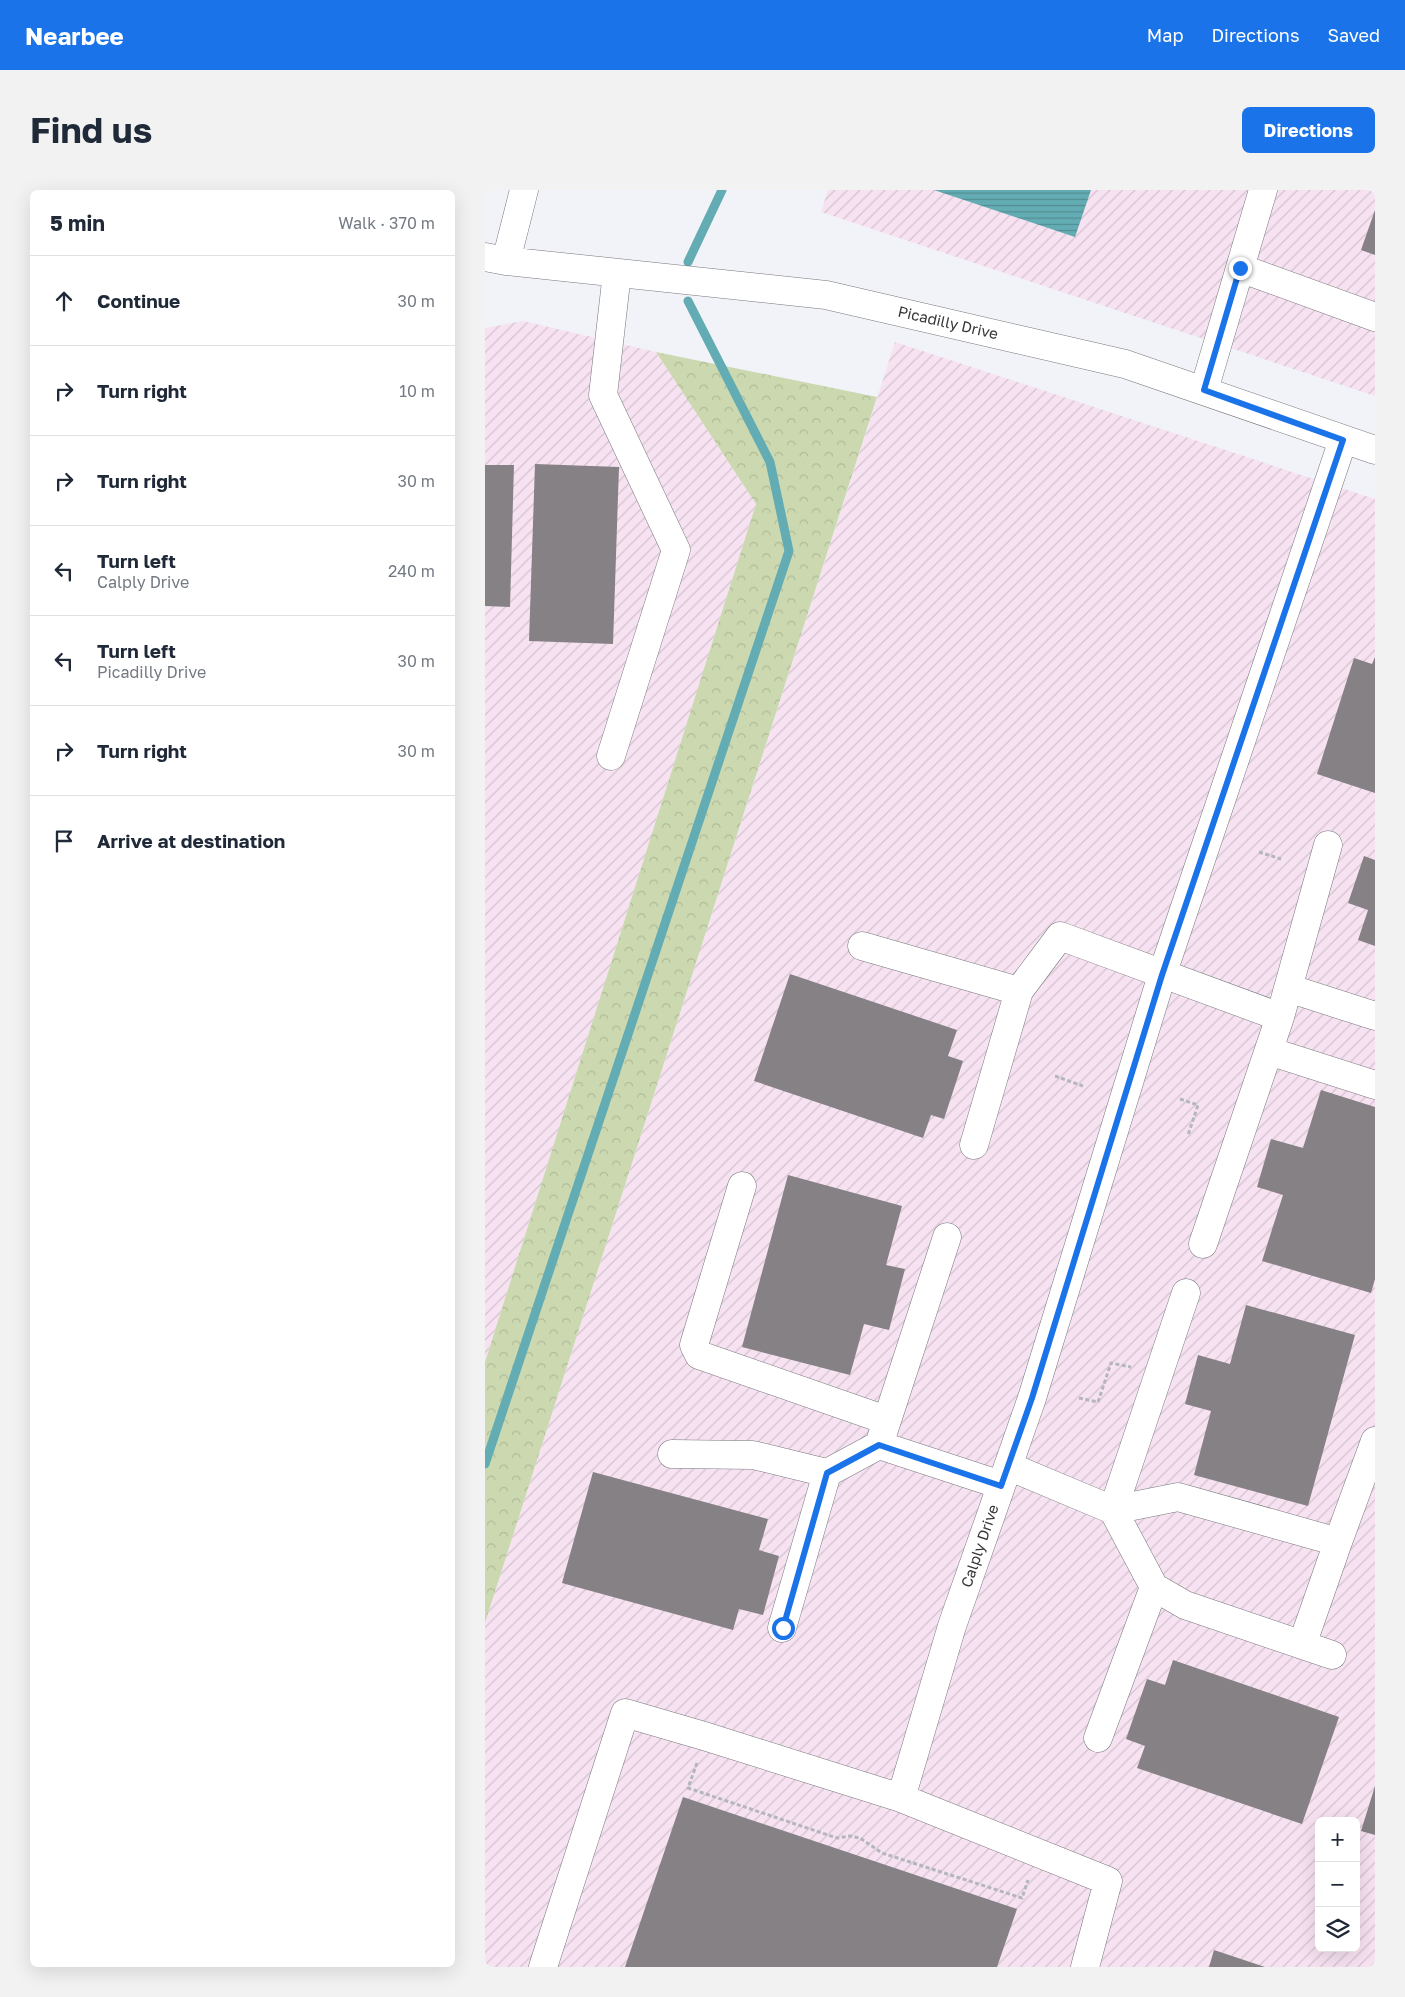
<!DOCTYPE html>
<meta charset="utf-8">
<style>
body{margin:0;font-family:"Golos Text",sans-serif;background:#f2f2f3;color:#1f2937}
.controls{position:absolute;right:15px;bottom:15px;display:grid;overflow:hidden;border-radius:8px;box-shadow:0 5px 20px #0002}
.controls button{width:45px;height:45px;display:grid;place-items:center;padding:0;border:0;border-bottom:1px solid #e0e1e3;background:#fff;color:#1f2937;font:25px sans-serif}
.stop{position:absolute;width:15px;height:15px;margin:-11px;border:4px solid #1a73e8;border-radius:50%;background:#fff}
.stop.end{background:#1a73e8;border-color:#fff;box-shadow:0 1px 5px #0008}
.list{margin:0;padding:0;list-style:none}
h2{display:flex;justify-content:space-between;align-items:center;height:65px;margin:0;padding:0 20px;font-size:21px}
h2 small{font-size:16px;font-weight:400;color:#747a83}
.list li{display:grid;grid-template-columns:32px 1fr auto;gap:15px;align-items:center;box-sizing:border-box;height:90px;padding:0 20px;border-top:1px solid #e0e1e3}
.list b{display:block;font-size:19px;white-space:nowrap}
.list p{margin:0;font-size:16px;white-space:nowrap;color:#747a83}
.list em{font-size:16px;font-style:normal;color:#747a83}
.icon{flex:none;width:28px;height:28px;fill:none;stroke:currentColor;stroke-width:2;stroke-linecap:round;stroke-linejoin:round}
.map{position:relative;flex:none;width:890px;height:1777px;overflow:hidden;border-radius:8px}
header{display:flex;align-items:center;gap:30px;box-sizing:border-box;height:70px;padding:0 25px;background:#1a73e8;color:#fff}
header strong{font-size:24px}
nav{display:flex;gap:28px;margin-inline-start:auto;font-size:18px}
.intro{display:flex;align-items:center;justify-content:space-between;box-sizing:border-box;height:120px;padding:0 30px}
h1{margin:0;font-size:35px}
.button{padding:12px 22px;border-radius:8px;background:#1a73e8;color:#fff;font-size:18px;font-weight:700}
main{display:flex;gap:30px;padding:0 30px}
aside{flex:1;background:#fff;border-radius:8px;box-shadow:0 5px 20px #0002}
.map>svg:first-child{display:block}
.industrial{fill:url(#industrial-furrows);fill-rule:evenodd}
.forest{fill:url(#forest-crowns)}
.water{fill:url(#water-rules)}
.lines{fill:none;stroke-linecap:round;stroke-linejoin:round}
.stream{stroke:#63acb3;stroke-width:9}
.building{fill:#858185}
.minor-casing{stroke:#76787c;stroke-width:29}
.path{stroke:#b4b6ba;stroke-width:3;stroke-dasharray:4 2.5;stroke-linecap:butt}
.minor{stroke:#fff;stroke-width:28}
.route{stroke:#1a73e8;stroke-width:6}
.labels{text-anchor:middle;stroke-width:4;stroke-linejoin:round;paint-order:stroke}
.street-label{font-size:15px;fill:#363638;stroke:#fff}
</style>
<header>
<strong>Nearbee</strong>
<nav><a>Map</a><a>Directions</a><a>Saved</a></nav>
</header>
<div class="intro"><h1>Find us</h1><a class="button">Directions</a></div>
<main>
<aside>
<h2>5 min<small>Walk · 370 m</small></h2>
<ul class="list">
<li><svg class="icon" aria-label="ahead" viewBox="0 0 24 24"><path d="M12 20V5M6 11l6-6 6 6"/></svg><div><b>Continue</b></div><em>30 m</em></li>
<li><svg class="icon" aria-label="right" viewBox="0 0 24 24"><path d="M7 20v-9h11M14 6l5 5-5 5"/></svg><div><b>Turn right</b></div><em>10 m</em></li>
<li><svg class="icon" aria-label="right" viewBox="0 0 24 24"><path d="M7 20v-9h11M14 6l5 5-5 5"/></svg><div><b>Turn right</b></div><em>30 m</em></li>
<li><svg class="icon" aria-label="left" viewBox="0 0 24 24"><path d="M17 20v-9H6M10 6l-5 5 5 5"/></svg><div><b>Turn left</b><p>Calply Drive</p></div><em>240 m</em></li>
<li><svg class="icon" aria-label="left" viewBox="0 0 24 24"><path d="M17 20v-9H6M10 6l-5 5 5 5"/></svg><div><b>Turn left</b><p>Picadilly Drive</p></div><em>30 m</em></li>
<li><svg class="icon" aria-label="right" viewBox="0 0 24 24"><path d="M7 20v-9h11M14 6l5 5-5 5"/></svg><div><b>Turn right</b></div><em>30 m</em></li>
<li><svg class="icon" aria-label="arrive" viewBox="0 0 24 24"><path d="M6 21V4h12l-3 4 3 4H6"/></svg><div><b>Arrive at destination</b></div></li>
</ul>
</aside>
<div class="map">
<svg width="890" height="1777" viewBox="0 0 890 1777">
<defs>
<pattern id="industrial-furrows" width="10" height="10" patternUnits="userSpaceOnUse" patternTransform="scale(1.25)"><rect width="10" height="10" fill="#f7e2f2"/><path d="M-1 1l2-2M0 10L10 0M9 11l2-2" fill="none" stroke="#d4c2d0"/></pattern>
<pattern id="forest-crowns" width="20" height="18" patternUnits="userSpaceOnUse" patternTransform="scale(1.25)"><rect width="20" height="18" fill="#ccd9b0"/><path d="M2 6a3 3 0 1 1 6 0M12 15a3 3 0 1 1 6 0" fill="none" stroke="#b0bb98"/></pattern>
<pattern id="water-rules" width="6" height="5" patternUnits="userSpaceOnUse" patternTransform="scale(1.25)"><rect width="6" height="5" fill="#63acb3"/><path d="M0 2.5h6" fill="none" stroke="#528d93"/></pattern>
</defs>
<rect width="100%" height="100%" fill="#f1f3f8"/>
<!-- industrial -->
<path class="industrial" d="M343,0H890V206L336,22Z
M38,131L171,162L271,314L0,1172V138Z
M410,152L890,309V1777H0V1433ZM834,1631H871V1758H834Z"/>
<!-- forest -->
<path class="forest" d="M171,162L392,207L0,1433V1172L271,314Z"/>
<!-- water -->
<path class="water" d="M449,0H606L590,47Z"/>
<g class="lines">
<!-- stream -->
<path class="stream" d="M203,72L237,0
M0,1274L304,361L285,272L203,111"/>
</g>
<!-- building -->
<path class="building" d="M890,20V65L876,60Z
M50,274L134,277L128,454L44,451Z
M0,275H29L25,417L0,416Z
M890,467V603L832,584L869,468L887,474Z
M879,666L890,670V756L873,750L883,720L863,713Z
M305,784L472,840L463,866L478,871L459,929L446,925L438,948L269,891Z
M836,900L890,917V1089L886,1103L777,1071L798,1005L772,997L786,949L818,958Z
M303,985L417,1016L401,1075L420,1079L404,1140L379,1134L365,1185L257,1157Z
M761,1115L870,1145L823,1316L709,1285L726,1221L700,1214L713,1165L745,1174Z
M108,1282L283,1329L274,1360L294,1366L278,1425L254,1419L248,1440L77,1393Z
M688,1470L854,1527L817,1634L652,1578L660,1556L641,1549L662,1489L680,1495Z
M890,1596V1645L876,1641Z
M198,1607L532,1719L512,1777H140Z
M729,1760L780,1777H724Z"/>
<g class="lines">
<defs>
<path id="minor" d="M0,67L21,71L341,105L640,174L890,260
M21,71L39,0
M755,78L890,127
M719,200L778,0
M126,566L191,360L118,205L132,83
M377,756L534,801
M803,798L890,826
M784,861L890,895
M489,955L534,801L575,746L795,827
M257,996L209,1155L214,1165L401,1230
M718,1054L795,827L843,655
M394,1255L516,1295
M187,1264L268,1265L342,1283L394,1255L462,1047
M523,1276L628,1320L669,1397L613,1548
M628,1320L693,1307L853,1352L817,1455
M628,1320L701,1103
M853,1352L890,1251
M669,1397L700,1415L847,1465
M297,1438L342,1283
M416,1608L623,1691L600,1777
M58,1777L140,1523L219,1546L416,1608L467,1436L547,1208L677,785L858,250"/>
</defs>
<!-- minor casing -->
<use href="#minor" class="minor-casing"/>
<!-- path -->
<path class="path" d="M774,662L796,669
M570,886L598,896
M695,909L713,915L703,945
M594,1208L613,1212L626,1173L646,1177
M212,1573L203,1598L352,1648L365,1646L375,1648L397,1663L537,1708L543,1690"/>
<!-- minor -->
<use href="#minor" class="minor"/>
</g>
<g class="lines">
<!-- route -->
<path class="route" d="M298,1438L342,1283L394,1255L516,1296L547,1208L677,785L858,250L719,200L755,78"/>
</g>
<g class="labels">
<!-- street labels -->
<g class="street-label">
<text transform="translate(463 133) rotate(13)" y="5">Picadilly Drive</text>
<text transform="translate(495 1356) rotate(-71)" y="5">Calply Drive</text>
</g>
</g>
</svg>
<div class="controls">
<button>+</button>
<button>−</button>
<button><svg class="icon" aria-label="layers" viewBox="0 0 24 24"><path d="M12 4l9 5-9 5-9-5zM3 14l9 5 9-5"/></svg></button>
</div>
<div class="stop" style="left:298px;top:1438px"></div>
<div class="stop end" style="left:755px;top:78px"></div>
</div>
</main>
